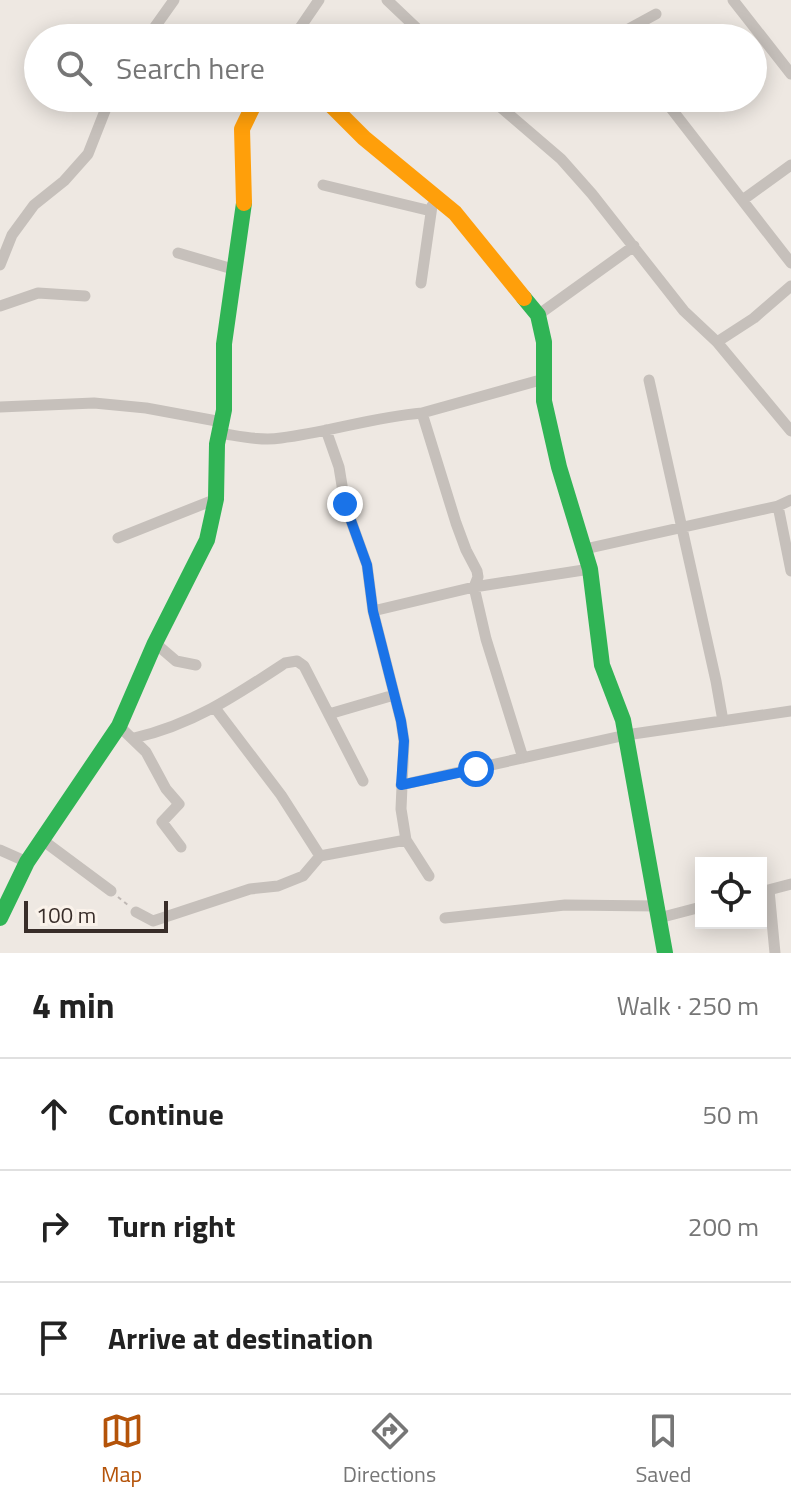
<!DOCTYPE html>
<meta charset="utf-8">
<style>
body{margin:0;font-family:"Titillium Web",sans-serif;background:#f2f2f2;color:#222}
.controls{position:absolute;right:24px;bottom:24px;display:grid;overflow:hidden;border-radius:0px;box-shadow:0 4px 20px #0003}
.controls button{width:72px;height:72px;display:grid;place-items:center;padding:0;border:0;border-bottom:2px solid #e0e0e0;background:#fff;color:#222;font:40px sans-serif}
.scale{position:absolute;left:24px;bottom:20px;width:144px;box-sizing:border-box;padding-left:8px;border:4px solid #382d29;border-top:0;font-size:22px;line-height:28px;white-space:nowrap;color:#382d29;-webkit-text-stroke:6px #faf2ea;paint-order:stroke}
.stop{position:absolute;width:24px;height:24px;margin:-18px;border:6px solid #1a73e8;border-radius:50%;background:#fff}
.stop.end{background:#1a73e8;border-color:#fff;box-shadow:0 2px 8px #0008}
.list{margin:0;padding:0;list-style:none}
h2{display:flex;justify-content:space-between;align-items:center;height:104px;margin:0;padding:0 32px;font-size:34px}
h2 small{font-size:26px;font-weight:400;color:#767676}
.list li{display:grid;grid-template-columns:52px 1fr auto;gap:24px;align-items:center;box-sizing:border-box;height:112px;padding:0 32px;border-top:2px solid #e0e0e0}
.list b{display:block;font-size:30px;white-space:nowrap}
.list em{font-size:26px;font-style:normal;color:#767676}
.icon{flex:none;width:44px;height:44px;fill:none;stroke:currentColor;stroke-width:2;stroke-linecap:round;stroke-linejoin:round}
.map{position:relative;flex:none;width:791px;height:953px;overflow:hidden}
.search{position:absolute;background:#fff;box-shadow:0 4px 20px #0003;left:24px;right:24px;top:24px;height:88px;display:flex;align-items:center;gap:20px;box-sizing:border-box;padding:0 28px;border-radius:44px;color:#767676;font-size:30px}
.sheet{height:440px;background:#fff}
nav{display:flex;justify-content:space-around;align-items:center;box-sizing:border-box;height:112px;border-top:2px solid #e0e0e0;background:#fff;font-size:22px;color:#767676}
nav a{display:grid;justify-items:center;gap:4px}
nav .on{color:#b45309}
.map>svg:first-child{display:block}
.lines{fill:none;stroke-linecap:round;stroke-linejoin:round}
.path{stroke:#bfb8b4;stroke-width:2;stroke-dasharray:4 4;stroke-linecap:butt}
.street{stroke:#c6c0bb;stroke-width:11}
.fast{stroke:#30b455;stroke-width:16}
.slow{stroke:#ff9f0a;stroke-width:16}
.route{stroke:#1a73e8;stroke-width:10}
</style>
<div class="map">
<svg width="791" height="953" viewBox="0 0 791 953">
<rect width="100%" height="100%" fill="#eee8e2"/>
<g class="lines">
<!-- path -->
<path class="path" d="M118,897L129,906"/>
<!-- street -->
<path class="street" d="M387,0L427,38
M733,0L791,74
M208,37L209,38
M147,38L174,0
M293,38L319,0
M612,38L656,14
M490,98L561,159L592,194L684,311L717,342L791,431
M663,98L791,263
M323,185L431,211
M744,199L791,165
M178,253L236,270
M0,265L12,235L34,205L64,181L88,154L110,98
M421,283L432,206
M0,306L38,293L85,296
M538,315L634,246
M717,342L754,318L791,286
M649,380L716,681L723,721
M0,407L94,403L146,408L222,422
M422,413L544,379
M326,430L339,467L345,504L367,565L373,611L401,721L404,741L401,809L406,840L429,876
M219,433C240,436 260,441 281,438C329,432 374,417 422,413L456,523L466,550L477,571L478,577L474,587L486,639L523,758
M791,500L778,506L791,571
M118,538L216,499
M585,549L778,506
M373,611L474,587L590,569
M155,643L176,661L196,665
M215,708L281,795L320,856
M329,714L394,695
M119,726L146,752L166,789L179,804L162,822L181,847
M134,738C192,725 235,696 285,663L297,661L304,666L363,781
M401,785L626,735L791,711
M41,839L111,891
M0,850L27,862
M769,890L775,953
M761,892L791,884
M136,912L153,921L250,889L278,886L303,876L320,856L406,840
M445,918L565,905L657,906
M659,918L701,907"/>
<!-- fast -->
<path class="fast" d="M524,298L538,315L544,342V401L559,467L590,569L602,665L623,720L665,953
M0,918L27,862L119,726L155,643L207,540L216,499L217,444L224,410V344L244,203"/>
<!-- slow -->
<path class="slow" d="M324,98L364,138L455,213L524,298
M244,203L242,129L257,98"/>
</g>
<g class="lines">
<!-- route -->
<path class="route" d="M345,504L367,565L373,611L401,721L404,741L401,785L476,769"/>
</g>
</svg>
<div class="controls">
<button><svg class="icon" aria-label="locate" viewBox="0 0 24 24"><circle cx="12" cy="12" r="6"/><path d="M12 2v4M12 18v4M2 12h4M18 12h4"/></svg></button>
</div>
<div class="scale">100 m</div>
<div class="stop" style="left:476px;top:769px"></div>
<div class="stop end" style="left:345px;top:504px"></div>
<div class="search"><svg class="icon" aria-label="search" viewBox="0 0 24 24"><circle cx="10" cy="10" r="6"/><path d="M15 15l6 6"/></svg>Search here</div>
</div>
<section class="sheet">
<h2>4 min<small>Walk · 250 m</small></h2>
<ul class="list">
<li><svg class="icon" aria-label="ahead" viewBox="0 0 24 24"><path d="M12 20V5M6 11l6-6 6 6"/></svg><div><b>Continue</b></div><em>50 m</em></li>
<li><svg class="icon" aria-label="right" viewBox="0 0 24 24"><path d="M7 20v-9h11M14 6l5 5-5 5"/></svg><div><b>Turn right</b></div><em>200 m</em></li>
<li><svg class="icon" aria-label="arrive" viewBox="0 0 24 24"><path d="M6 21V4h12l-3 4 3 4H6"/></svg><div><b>Arrive at destination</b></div></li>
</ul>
</section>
<nav>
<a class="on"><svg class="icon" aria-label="map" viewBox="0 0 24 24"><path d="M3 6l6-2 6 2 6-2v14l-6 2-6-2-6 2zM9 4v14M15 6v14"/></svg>Map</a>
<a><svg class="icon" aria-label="directions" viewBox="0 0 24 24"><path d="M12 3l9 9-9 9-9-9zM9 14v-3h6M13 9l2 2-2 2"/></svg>Directions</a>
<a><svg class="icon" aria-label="saved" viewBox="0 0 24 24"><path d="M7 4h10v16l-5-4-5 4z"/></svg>Saved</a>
</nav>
